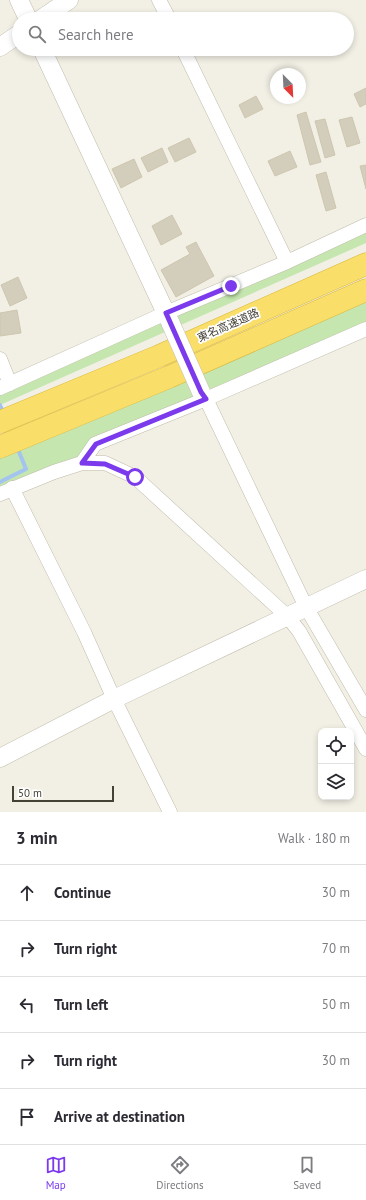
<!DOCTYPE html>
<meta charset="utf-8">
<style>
body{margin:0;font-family:"PT Sans","Noto Sans JP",sans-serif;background:#f7f7f7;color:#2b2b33}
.controls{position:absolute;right:12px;bottom:12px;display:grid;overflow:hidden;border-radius:8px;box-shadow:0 2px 6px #0003}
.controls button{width:36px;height:36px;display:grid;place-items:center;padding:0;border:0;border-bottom:1px solid #e1e1e2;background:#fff;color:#2b2b33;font:20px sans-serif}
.compass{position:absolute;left:270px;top:68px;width:36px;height:36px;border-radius:50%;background:#fff;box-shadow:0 2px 6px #0003;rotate:156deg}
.scale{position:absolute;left:12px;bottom:10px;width:102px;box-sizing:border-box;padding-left:4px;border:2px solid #444135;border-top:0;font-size:11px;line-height:14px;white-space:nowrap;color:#444135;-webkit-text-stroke:3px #fff;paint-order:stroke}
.stop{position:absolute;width:12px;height:12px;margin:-9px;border:3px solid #7c3aed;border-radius:50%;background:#fff}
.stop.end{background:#7c3aed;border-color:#fff;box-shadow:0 1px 4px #0008}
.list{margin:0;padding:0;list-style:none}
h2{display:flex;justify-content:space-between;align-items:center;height:52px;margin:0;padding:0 16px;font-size:17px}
h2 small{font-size:13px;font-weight:400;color:#7c7c81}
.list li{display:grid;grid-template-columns:26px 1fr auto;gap:12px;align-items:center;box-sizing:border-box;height:56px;padding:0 16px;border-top:1px solid #e1e1e2}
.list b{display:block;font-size:15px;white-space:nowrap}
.list em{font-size:13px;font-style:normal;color:#7c7c81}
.icon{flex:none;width:22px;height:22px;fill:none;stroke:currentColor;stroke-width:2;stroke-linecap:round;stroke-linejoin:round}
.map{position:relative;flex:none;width:366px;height:812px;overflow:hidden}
.search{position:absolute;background:#fff;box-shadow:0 2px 6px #0003;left:12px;right:12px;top:12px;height:44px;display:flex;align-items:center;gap:10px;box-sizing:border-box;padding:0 14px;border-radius:22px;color:#7c7c81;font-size:15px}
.sheet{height:332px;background:#fff}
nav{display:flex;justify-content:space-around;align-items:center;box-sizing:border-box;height:56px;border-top:1px solid #e1e1e2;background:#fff;font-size:11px;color:#7c7c81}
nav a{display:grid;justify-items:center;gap:2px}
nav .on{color:#7c3aed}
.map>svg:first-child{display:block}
.green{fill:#c5e6af}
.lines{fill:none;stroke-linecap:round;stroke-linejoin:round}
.stream{stroke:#a3c4ee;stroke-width:4}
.building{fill:#d3cdbb;stroke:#cec6af}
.minor-casing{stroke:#c0bcab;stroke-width:15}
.tertiary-casing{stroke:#c0bcab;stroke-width:19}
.motorway-casing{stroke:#d8b539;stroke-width:23}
.minor{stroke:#fff;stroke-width:14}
.tertiary{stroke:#fff;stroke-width:18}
.motorway{stroke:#f9de69;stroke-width:22}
.tertiary-bridge-casing{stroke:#c0bcab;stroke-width:19;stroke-linecap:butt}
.tertiary-bridge{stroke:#fff;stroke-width:18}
.route{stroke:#7c3aed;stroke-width:5}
.labels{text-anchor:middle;stroke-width:3.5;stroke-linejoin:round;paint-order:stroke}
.street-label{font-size:11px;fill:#444135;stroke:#fff}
</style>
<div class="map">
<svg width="366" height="812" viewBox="0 0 366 812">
<rect width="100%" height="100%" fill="#f2f0e5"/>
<!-- green -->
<path class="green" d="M366,224V243L0,405V379L166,313Z
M366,302V327L96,444L82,463L0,494V454Z"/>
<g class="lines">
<!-- stream -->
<path class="stream" d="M0,405L4,414
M0,482L26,469L17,447"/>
</g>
<!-- building -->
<path class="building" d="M366,88V104L360,107L354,94Z
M256,96L263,109L245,118L239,105Z
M306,112L321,162L310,165L297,115Z
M352,117L360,143L347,147L339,120Z
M325,119L335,155L325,158L315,121Z
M189,138L196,152L175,162L168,148Z
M162,148L168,162L148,172L141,158Z
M290,151L297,167L275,176L268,161Z
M134,159L142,177L121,188L112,169Z
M366,165V189L360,166Z
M326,172L336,208L326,211L316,175Z
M172,215L182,234L161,245L152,226Z
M196,242L214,276L176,297L161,270L190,254L186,247Z
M18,277L27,298L10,306L1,285Z
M17,310L21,333L0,336V313Z"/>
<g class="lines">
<defs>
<path id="minor" d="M159,0L169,19
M183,49L287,262
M0,359L10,384
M0,388L166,313L287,262L366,225
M201,392L206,399L306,607L366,710
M82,463L95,444L206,399L366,329
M12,488L84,632L114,699L170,812
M0,494L54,472L82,463H105L135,477L287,616L299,631L366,749"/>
<path id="tertiary" d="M19,0L28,19
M41,19L69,0
M0,47L19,34
M42,49L171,324
M0,758L114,699L366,579"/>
<path id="motorway" d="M0,422L159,356L366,264
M0,447L169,377L366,290"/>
</defs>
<!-- minor casing -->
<use href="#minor" class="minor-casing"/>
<!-- tertiary casing -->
<use href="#tertiary" class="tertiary-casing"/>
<!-- motorway casing -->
<use href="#motorway" class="motorway-casing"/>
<!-- minor -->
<use href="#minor" class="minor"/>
<!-- tertiary -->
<use href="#tertiary" class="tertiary"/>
<!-- motorway -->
<use href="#motorway" class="motorway"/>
<defs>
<path id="tertiary-bridge" d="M171,324L201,392"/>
</defs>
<!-- tertiary-bridge casing -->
<use href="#tertiary-bridge" class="tertiary-bridge-casing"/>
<!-- tertiary-bridge -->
<use href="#tertiary-bridge" class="tertiary-bridge"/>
</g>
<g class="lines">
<!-- route -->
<path class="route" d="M135,477L105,464L82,463L96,444L206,399L201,392L166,313L231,286"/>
</g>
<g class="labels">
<!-- street labels -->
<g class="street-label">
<text transform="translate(228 325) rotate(-24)" y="4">東名高速道路</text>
</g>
</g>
</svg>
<div class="controls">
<button><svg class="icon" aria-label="locate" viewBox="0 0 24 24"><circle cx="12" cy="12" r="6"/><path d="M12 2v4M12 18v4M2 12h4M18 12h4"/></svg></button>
<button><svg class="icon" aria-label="layers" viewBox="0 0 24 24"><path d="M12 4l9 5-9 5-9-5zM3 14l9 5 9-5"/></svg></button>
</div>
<svg class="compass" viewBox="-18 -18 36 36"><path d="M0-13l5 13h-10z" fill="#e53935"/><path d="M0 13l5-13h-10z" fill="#7c7c81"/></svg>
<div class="scale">50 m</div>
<div class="stop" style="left:135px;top:477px"></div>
<div class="stop end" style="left:231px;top:286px"></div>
<div class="search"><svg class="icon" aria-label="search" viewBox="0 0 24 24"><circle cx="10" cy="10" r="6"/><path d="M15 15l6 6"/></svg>Search here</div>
</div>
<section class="sheet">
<h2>3 min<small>Walk · 180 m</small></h2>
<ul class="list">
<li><svg class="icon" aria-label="ahead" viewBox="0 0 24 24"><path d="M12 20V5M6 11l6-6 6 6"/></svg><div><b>Continue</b></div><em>30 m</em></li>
<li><svg class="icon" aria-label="right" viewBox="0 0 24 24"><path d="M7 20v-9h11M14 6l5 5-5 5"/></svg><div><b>Turn right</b></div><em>70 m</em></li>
<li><svg class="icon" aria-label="left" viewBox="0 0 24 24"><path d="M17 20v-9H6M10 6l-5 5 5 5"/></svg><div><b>Turn left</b></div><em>50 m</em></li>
<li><svg class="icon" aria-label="right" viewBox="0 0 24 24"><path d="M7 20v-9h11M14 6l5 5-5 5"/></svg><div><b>Turn right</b></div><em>30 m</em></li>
<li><svg class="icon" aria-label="arrive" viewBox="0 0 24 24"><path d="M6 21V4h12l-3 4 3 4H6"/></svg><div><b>Arrive at destination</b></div></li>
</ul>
</section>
<nav>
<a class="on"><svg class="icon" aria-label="map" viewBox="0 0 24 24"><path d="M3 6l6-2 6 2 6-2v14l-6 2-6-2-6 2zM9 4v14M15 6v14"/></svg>Map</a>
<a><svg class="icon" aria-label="directions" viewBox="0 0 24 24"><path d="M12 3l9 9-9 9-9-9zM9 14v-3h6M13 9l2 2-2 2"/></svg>Directions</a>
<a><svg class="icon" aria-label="saved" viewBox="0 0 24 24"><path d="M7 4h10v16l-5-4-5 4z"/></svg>Saved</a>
</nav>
